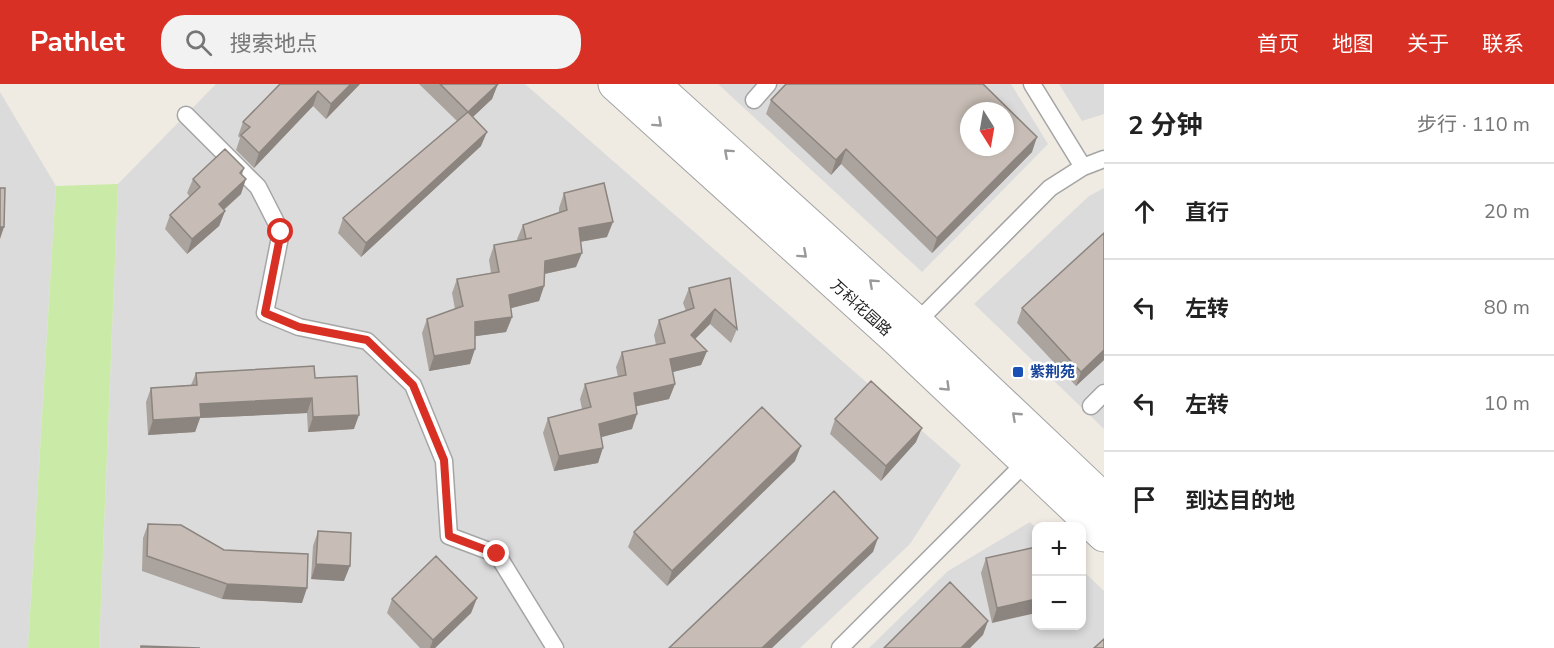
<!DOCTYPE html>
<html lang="zh">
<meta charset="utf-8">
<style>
body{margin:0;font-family:"Nunito Sans","Noto Sans SC",sans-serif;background:#f2f2f2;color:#222}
.controls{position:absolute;right:18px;bottom:18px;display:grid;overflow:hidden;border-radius:12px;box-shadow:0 3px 9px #0003}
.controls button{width:54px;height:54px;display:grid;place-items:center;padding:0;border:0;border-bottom:2px solid #e0e0e0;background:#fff;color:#222;font:30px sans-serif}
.compass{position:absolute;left:960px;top:18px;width:54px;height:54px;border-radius:50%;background:#fff;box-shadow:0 3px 9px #0003;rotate:169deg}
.stop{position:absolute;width:18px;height:18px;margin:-14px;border:4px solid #d93025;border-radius:50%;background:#fff}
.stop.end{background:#d93025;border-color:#fff;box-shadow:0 2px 6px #0008}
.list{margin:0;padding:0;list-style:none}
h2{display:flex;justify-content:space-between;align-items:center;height:78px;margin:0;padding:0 24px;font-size:26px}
h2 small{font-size:20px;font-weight:400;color:#767676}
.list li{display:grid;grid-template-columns:39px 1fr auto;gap:18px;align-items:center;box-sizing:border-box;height:96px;padding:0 24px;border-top:2px solid #e0e0e0}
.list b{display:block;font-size:22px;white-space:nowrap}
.list em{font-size:20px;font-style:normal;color:#767676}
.icon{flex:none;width:33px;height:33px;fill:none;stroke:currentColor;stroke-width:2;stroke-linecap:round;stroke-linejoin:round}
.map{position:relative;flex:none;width:1104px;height:564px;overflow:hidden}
header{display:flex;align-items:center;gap:36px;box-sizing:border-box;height:84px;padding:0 30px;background:#d93025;color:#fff}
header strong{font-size:28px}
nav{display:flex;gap:33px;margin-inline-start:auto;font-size:21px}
.search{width:420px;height:54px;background:#f2f2f2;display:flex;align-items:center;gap:15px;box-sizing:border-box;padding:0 21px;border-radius:24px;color:#767676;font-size:22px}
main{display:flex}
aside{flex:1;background:#fff}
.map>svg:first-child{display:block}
.residential{fill:#dcdbdb;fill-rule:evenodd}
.grass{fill:#c9eba7}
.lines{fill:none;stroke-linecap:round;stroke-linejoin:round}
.service-casing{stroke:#a5a5a5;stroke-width:19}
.tertiary-casing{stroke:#a5a5a5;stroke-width:35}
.service{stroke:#fff;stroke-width:16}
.tertiary{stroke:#fff;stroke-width:33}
.wall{fill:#aba39d}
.shaded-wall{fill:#8b847f}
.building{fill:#c7bdb6;stroke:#8b847f;stroke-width:1.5;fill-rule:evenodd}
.oneway{stroke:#9a9a9a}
.route{stroke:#d93025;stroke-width:8}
.transit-dot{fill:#1a4fb4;stroke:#fff;stroke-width:2}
.labels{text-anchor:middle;stroke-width:5;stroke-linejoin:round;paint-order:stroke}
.street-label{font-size:15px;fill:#1e1e1e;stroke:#fff}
.transit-label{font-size:15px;font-weight:bold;fill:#164399;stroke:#fff;text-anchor:start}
</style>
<header>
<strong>Pathlet</strong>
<div class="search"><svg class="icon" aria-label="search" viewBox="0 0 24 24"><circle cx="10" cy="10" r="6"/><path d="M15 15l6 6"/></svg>搜索地点</div>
<nav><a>首页</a><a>地图</a><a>关于</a><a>联系</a></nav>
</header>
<main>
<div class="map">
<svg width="1104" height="564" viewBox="0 0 1104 564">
<rect width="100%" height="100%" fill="#efebe3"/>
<!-- residential -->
<path class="residential" d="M216,0H525L961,381L910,460L800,564H99L118,100Z
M718,0H1011L1048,60L922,188ZM969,27H1005V63H969Z
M1059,0H1104V30L1082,37Z
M0,8L56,102L28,564H0Z
M1104,104V345L974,220L1089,112Z
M1030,438L1036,444V542H1082V486L1104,507V564H869L948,487Z"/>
<!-- grass -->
<path class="grass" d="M118,100L99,564H28L56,102Z"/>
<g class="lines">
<defs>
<path id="service" d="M1032,0L1083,83
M754,16L768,0
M186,31L258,103L281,148L265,229L299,243L367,257L413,301L444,377L449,452L497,470L555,564
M912,243L1050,104L1083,83L1104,75
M1091,322L1104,309
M840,564L1030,374"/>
<path id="tertiary" d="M615,0L898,256L1104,451
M653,0L917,239L1104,416"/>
</defs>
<!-- service casing -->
<use href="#service" class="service-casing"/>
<!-- tertiary casing -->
<use href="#tertiary" class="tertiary-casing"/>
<!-- service -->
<use href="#service" class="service"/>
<!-- tertiary -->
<use href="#tertiary" class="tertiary"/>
</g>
<!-- wall -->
<path class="wall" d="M280,0H360L326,35L313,22L254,84L236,66L240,54L238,52L243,38Z
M419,0H497L492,15L473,33L481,62L361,173L338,149L343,134L457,37Z
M771,16L1032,68L932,169L841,80L831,91L766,30Z
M244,84L242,91L241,110L224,126L225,127L219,142L187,170L165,145L170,131L190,113L187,109L193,95Z
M564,109L607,153L580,158L576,183L545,190L544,202L539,217L510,224L512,233L506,248L475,252L470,280L429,287L422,249L427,235L455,225L452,209L457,195L491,189L489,176L494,161L518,157L517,155L523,141L559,128V124Z
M730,194L737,245L731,259L710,240L695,255L707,267L701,281L672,288L675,300L669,315L636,322L632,345L602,353L598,379L554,387L543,349L548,334L582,325L580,315L585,300L618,293L616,283L622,268L656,261L654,251L659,236L686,227L683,219L689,204Z
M1022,224L1104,276L1076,302L1017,239Z
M196,289L315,294L354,345L308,348L307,329L200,334L195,348L148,351L146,318L151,304L191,301Z
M835,335L916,358L881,397L830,350Z
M795,377L667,502L628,463L634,448Z
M148,440L302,519L222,515L142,487L143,454Z
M318,447L344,497L311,495L313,462Z
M1036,463L992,539L981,489L986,474Z
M477,514L471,529L435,564H420L387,529L392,515Z"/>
<!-- shaded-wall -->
<path class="shaded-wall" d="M351,0H360L326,35L331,20Z
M498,0L492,15L463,42L468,28Z
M318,7L313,22L254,84L259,69Z
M487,48L481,62L361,173L366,159Z
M1037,53L1032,68L932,169L937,154Z
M846,65L841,80L831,91L836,76Z
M246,95L241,110L213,135L219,120Z
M225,127L219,142L187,170L192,155Z
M613,138L607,153L573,159L579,144Z
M0,143H4L0,155Z
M582,169L576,183L539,191L545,177Z
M544,202L539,217L504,226L509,211Z
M715,225L710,240L685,265L691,251Z
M512,233L506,248L470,253L475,238Z
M475,265L470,280L429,287L434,272Z
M1104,266V276L1076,302L1081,288Z
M707,267L701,281L665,290L670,275Z
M675,300L669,315L629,324L634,309Z
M312,314L307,329L200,334L195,348L148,351L153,336L200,320Z
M637,330L632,345L594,355L599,340Z
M359,331L354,345L308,348L313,333Z
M922,344L916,358L881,397L886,382Z
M801,362L795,377L667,502L672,487Z
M603,364L598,379L554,387L559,372Z
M878,454L873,468L772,564H762Z
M316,480L350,482L344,497L311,495Z
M227,500L307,504L302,519L222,515Z
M477,514L471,529L435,564H430L433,556Z
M1036,515V529L992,539L997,524Z
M988,537L983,551L970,564H961Z"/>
<!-- building -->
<path class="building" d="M280,0H351L331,20L318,7L259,69L241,51L250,43L243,38Z
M440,0H498L468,28Z
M786,0H983L1037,53L937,154L846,65L836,76L771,16ZM969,27H1005V63H969Z
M468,28L487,48L366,159L343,134Z
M225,65L244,84L240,89L246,95L219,120L225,127L192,155L170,131L200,103L193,95Z
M604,99L613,138L579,144L582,169L545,177L544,202L509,211L512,233L475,238V265L434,272L427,235L463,222L457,195L499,188L494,161L532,154L526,155L523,141L567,126L564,109Z
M0,104H5L4,143H0Z
M1104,149V266L1081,288L1022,224Z
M730,194L737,245L715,225L691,251L707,267L670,275L675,300L634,309L637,330L599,340L603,364L559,372L548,334L591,323L585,300L626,291L622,268L665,259L659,236L694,224L689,204Z
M314,282L315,294L357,292L359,331L313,333L312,314L200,320L201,333L153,336L151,304L197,301L196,289Z
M871,297L922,344L886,382L835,335Z
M762,323L801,362L672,487L634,448Z
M834,407L878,454L762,564H669Z
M148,440L181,441L224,466L308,470L307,504L227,500L147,472Z
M318,447L351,449L350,482L316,480Z
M1036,463V515L997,524L986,474Z
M436,472L477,514L433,556L392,515Z
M950,498L988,537L961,564H884Z
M1104,555V564H1094Z
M141,562L200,564H141Z"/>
<!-- one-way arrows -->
<defs><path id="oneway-chevron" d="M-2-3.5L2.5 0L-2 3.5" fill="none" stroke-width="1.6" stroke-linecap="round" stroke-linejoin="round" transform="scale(1.5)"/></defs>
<g class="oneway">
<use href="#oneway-chevron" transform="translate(658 39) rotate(42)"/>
<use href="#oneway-chevron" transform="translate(728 69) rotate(-138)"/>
<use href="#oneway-chevron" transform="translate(803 170) rotate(42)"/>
<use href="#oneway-chevron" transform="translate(873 199) rotate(-138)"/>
<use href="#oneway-chevron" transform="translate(946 303) rotate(44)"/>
<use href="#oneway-chevron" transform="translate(1016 332) rotate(-137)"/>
</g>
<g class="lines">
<!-- route -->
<path class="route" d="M281,148L265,229L299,243L367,256L413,301L444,376L449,452L497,470"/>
</g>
<!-- markers -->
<rect class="transit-dot" x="1012" y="282" width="12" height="12" rx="3"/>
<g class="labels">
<!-- street labels -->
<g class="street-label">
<text transform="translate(861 224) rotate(42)" y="5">万科花园路</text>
</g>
<!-- transit labels -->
<g class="transit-label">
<text x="1030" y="293">紫荆苑</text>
</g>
</g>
</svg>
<div class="controls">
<button>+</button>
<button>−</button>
</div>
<svg class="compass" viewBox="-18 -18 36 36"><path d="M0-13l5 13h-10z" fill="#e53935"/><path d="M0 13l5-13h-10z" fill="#767676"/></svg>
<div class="stop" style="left:281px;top:148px"></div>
<div class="stop end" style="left:497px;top:470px"></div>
</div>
<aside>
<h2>2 分钟<small>步行 · 110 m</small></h2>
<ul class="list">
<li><svg class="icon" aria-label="ahead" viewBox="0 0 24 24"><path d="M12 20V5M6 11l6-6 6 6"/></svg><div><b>直行</b></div><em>20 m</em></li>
<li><svg class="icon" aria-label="left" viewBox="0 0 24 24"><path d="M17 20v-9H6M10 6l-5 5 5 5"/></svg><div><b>左转</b></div><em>80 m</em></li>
<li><svg class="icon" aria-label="left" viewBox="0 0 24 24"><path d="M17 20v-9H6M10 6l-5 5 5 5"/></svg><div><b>左转</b></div><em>10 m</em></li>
<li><svg class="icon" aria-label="arrive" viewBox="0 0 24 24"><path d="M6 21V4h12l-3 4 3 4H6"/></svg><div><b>到达目的地</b></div></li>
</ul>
</aside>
</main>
